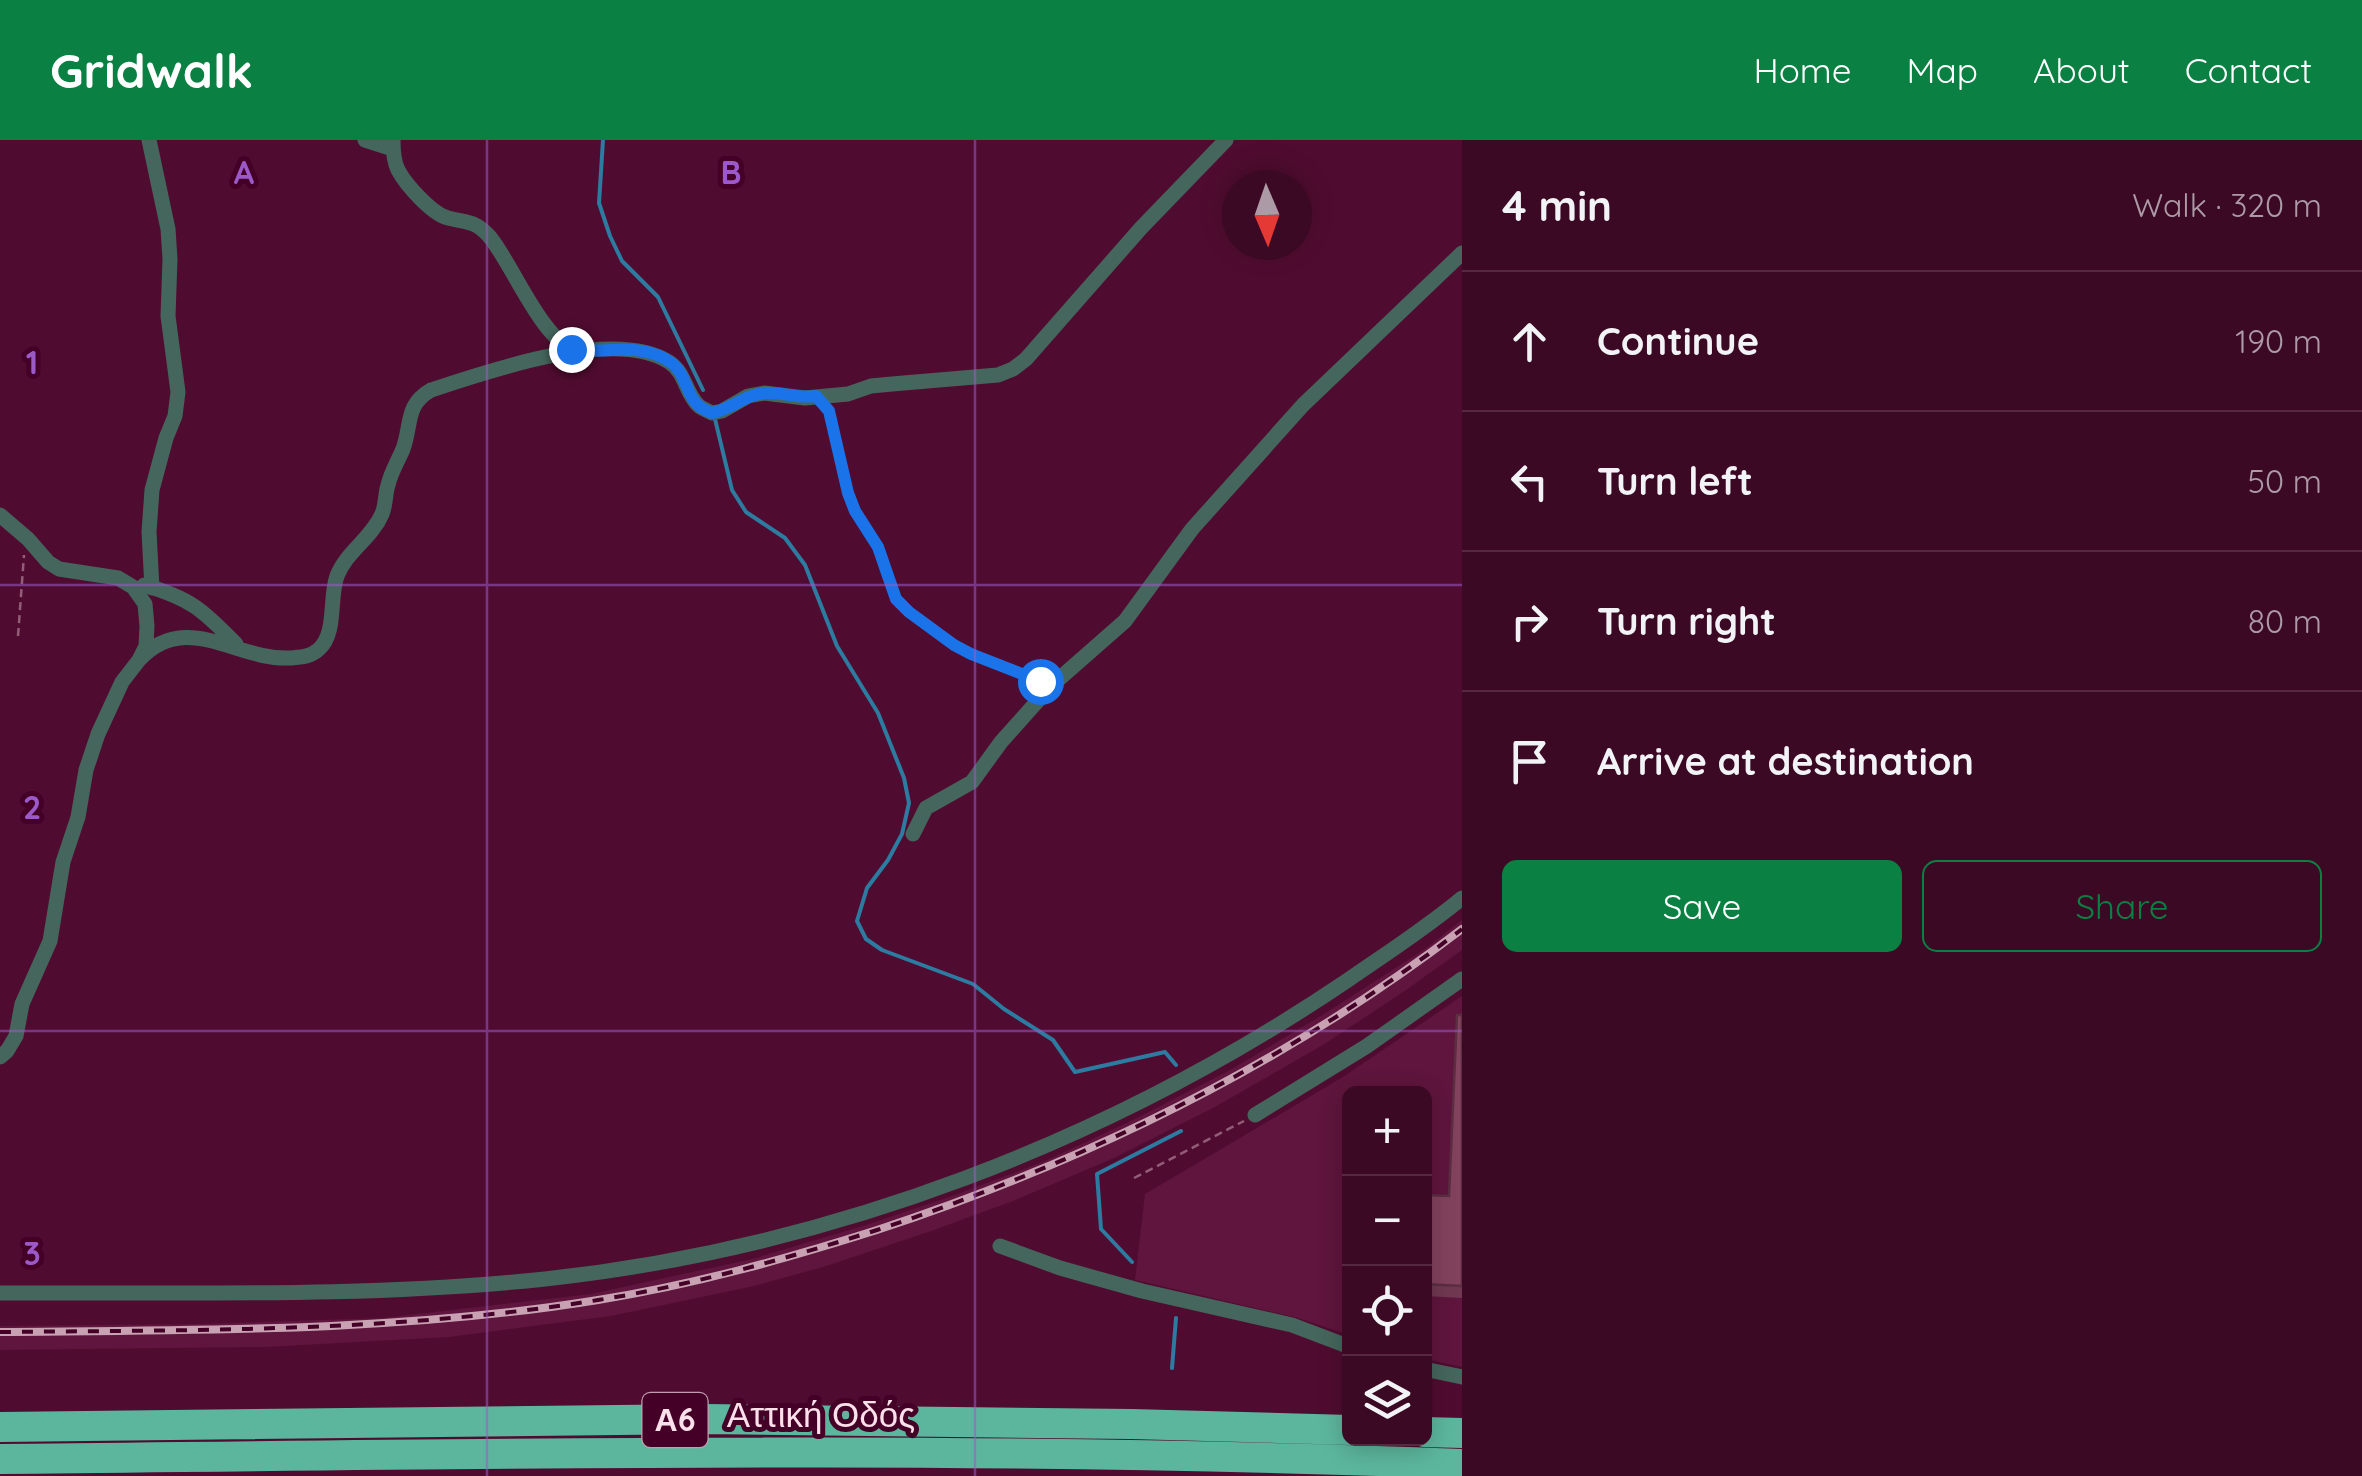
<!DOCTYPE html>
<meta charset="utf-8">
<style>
body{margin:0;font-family:Quicksand,sans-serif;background:#43122c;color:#f1f3f6}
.controls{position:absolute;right:30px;bottom:30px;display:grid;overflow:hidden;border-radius:15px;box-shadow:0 5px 25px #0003}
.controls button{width:90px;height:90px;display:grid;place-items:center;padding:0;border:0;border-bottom:2px solid #552a41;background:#3c0924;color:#f1f3f6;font:50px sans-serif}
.compass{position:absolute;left:1222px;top:30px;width:90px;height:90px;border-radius:50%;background:#3c0924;box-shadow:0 5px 25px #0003;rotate:178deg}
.stop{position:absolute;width:30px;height:30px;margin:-22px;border:8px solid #1a73e8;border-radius:50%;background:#fff}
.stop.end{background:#1a73e8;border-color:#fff;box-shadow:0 2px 10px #0008}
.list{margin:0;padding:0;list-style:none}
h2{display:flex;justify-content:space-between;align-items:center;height:130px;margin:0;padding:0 40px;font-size:42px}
h2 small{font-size:32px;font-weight:400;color:#ac9aa6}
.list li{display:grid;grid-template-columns:65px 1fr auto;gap:30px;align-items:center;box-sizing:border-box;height:140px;padding:0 40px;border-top:2px solid #552a41}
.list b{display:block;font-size:38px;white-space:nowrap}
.list em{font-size:32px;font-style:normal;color:#ac9aa6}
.actions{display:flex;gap:20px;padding:30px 40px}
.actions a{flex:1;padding:22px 0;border:2px solid #0b8043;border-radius:15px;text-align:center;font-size:35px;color:#0b8043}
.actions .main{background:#0b8043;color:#fff}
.icon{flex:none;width:55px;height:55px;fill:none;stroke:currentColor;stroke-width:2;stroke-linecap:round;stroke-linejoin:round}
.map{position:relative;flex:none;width:1462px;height:1336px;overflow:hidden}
header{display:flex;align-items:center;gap:60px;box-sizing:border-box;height:140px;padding:0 50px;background:#0b8043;color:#fff}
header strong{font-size:48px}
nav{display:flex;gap:55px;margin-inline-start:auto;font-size:35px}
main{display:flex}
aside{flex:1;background:#3c0924}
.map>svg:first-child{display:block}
.built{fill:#5f153d}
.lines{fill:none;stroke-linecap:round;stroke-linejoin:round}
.stream{stroke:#2c7ba0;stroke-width:4}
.path{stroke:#915d77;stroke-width:2.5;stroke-dasharray:8 5;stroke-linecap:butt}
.street{stroke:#45665c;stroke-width:15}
.highway{stroke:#5cb69d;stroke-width:30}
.rail-casing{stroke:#c8a2b3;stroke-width:8}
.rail{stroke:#440026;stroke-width:4;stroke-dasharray:11;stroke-linecap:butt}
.wall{fill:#703951}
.building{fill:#82425e;stroke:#5b2e42;stroke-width:2.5}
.route{stroke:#1a73e8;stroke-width:12}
.grid{fill:none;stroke:#9b59ca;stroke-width:2.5;stroke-opacity:0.55}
.labels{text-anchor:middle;stroke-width:10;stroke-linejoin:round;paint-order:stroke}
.shield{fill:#440026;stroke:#c39daf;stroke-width:2.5}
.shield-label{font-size:32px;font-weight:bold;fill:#fae0ea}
.street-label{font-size:35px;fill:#fae0ea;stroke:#440026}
.grid-label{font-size:32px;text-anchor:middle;font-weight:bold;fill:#9b59ca;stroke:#440026;stroke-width:10;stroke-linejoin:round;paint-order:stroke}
</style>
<header>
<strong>Gridwalk</strong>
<nav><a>Home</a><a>Map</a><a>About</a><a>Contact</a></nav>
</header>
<main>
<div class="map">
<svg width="1462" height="1336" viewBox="0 0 1462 1336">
<rect width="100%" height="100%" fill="#500c30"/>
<!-- built -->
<path class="built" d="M1462,780V810L1406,850L1323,905L1213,968L1114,1018L1013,1061L934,1090L823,1127L754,1146L611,1176L449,1197L265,1207L0,1210V1186L199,1184L383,1178L591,1154L752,1119L866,1085L955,1055L1045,1021L1135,979L1232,929L1324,874L1425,809Z
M1462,856V1227L1425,1219L1424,954H1350L1349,1195L1298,1178L1135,1140L1145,1054L1343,937Z"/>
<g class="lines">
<!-- stream -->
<path class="stream" d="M603,0L599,63L610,96L622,121L658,157L703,250
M715,279L732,350L746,372L785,398L805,425L837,506L878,573L904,638L909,663L902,694L888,720L867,748L857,781L866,799L882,810L973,844L1004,869L1053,900L1075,932L1165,912L1176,925
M1132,1122L1101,1089L1097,1034L1181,991
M1172,1228L1176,1178"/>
<!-- path -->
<path class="path" d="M828,269L832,280L848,353L855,371L877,407L896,459L909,473L955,505L971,514L1036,539
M18,496L24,415
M1134,1038L1244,981"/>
<!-- street -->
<path class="street" d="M149,0L168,89L170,119L168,176L178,252L175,276L166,298L152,350L149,392L152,448
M365,0L393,9
M393,0C393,9 394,22 398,30C406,45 432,74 448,78C467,83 474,80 489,96C513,124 542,203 578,211
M0,375L28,399L48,422L59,429L118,438L133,447L145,464L147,486L146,506L139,520L122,542L98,594L86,630L78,677L63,722L50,801L22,864L16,896L7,911L0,917
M144,445C190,458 203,470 236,504
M139,520C186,469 237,521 290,518C300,517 311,517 319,509C337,493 329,457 337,436C346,412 372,398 382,374C386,365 385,354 388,345C391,332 398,321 403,309C412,284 405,265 431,250C489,231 614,187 669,222C686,233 685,253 699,266C703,269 708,271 712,273L722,271L748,256L764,253L805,258L848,254L871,246L892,244L998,235L1013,229L1026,219L1141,88L1226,0
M913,694L926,668L972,642L1001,602L1051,546L1125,481L1192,389L1303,265L1462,113
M1255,975L1367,906L1462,839
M1000,1106L1060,1128L1142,1151L1292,1185L1350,1207
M0,1153C181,1152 365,1158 545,1139C832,1108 1110,1001 1348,840C1387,813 1426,788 1462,758
M1424,1229L1462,1237"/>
<!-- highway -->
<path class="highway" d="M0,1287L705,1279L1131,1284L1350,1290
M1424,1292L1462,1293
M0,1319C487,1314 975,1305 1462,1324"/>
<defs>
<path id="rail" d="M0,1192C199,1190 401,1192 598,1160C693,1145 785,1119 877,1090C1087,1021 1286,924 1462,789"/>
</defs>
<!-- rail casing -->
<use href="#rail" class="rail-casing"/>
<!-- rail -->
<use href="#rail" class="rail"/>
</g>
<!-- wall -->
<path class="wall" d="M1462,875V1158L1424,1156V1055L1449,1056Z"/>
<!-- building -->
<path class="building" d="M1457,875H1462V1146L1424,1144V1055L1449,1056Z"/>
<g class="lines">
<!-- route -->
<path class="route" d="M571,209C605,215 642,200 673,224C686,235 686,254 698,265C702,269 707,271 712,273C732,269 746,254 766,253C783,252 799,259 816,256L829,271L848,353L855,371L878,407L896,459L909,472L954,505L971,514L1040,541"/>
</g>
<!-- grid -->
<path class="grid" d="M487,0V1336M975,0V1336M0,445H1462M0,891H1462"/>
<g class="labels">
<!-- shield labels -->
<rect class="shield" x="642.5" y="1253" width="65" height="54" rx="8"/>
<g class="shield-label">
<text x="675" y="1291">Α6</text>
</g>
<!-- street labels -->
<g class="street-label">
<text x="821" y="1287">Αττική Οδός</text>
</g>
</g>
<g class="grid-label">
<text x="244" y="44">A</text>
<text x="731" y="44">B</text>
<text x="32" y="234">1</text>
<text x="32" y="679">2</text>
<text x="32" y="1125">3</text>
</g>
</svg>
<div class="controls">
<button>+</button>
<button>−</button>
<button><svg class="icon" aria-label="locate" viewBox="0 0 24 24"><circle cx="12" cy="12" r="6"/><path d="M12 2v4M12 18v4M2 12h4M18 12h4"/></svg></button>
<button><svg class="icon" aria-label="layers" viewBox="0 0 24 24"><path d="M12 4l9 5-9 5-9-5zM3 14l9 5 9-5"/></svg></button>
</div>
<svg class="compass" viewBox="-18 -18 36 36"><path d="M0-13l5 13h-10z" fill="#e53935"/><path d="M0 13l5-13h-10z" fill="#ac9aa6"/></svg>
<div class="stop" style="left:1040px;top:541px"></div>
<div class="stop end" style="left:571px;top:209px"></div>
</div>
<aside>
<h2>4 min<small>Walk · 320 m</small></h2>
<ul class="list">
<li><svg class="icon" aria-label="ahead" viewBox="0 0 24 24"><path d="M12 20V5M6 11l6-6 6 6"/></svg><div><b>Continue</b></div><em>190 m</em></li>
<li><svg class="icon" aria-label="left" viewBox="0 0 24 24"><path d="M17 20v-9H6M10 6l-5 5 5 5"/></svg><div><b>Turn left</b></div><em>50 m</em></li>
<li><svg class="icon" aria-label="right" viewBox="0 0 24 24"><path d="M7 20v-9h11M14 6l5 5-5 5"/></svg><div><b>Turn right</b></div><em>80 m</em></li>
<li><svg class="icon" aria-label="arrive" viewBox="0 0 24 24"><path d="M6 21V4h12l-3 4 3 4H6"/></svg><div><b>Arrive at destination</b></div></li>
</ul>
<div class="actions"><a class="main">Save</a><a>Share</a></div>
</aside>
</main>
